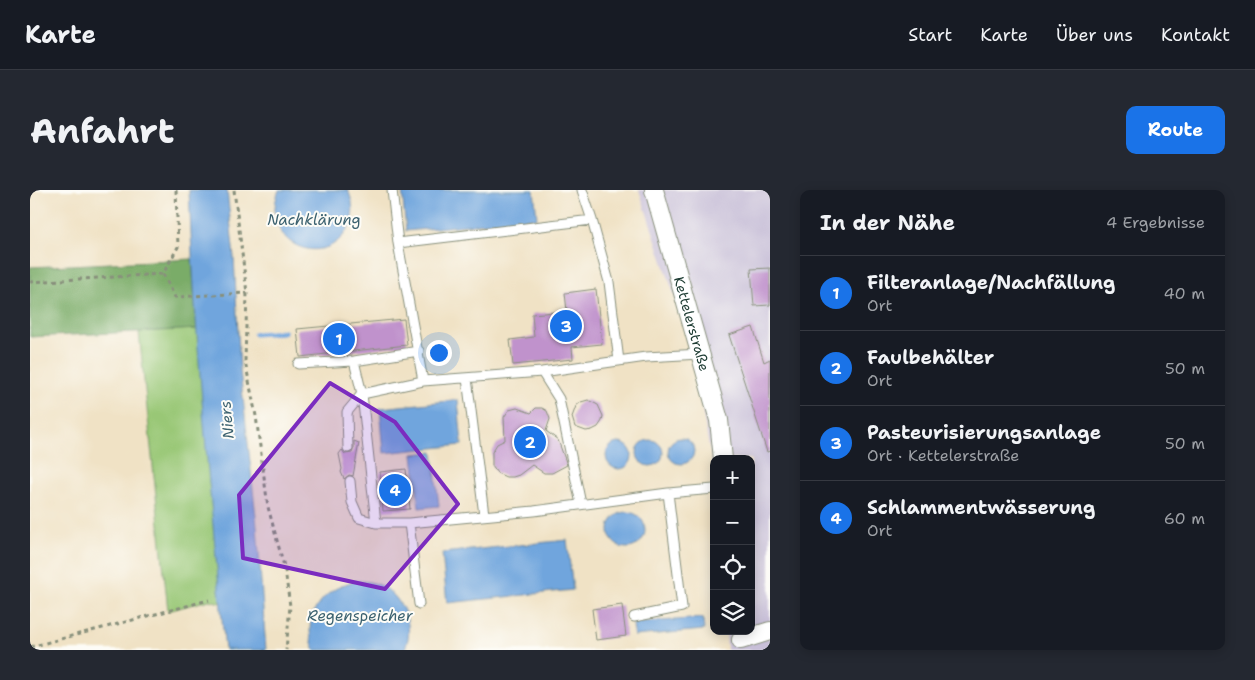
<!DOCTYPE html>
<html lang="de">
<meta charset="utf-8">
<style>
body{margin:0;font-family:"Shantell Sans",sans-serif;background:#242831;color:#f1f3f6}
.controls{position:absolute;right:15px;bottom:15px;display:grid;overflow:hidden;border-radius:10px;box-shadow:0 2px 12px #0003}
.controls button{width:45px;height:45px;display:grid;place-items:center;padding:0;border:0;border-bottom:1px solid #363941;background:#171b24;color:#f1f3f6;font:25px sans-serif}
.you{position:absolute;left:408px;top:162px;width:18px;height:18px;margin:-12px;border:4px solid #fff;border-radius:50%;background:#1a73e8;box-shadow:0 0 0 8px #1a73e833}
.badge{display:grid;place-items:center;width:32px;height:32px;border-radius:50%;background:#1a73e8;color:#fff;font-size:16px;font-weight:700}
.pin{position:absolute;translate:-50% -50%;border:2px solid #fff;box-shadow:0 1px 5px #0006}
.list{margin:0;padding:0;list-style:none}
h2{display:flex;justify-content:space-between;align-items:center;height:65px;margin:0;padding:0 20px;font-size:21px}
h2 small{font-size:16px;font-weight:400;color:#9ea1a6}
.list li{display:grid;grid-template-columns:32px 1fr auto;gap:15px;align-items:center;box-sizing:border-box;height:75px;padding:0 20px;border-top:1px solid #363941}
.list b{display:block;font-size:19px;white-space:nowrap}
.list p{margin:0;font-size:16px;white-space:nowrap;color:#9ea1a6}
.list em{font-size:16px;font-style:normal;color:#9ea1a6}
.icon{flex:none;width:28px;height:28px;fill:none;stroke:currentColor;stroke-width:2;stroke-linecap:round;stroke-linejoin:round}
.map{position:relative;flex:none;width:740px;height:460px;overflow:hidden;border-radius:10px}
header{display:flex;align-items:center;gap:30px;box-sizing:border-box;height:70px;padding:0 25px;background:#171b24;border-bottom:1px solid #363941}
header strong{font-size:24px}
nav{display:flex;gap:28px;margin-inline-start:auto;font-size:18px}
.intro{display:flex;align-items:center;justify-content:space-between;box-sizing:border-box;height:120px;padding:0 30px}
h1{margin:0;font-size:35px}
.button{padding:12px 22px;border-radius:10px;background:#1a73e8;color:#fff;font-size:18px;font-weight:700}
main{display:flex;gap:30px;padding:0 30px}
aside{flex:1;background:#171b24;border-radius:10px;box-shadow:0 2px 12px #0003}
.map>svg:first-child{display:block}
.industrial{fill:#c8bfd8}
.green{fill:#99c776;stroke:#5c8255}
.forest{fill:#7aac67;stroke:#4c744e}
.water{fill:#70a5dd;stroke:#487188}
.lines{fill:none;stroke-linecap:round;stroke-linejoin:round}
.stream{stroke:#70a5dd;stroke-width:5}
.building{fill:#c092cc}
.lane-casing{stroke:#88907c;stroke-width:11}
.street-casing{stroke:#88907c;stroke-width:20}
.path{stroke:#88907c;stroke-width:3;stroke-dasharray:4 4;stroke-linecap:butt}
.lane{stroke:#fff;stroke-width:9}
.street{stroke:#fff;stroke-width:18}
.marked{fill:#7b2cbf;fill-opacity:0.2;stroke:#7b2cbf;stroke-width:4;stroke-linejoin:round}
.labels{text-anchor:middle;stroke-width:4;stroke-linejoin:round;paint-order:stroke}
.street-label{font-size:14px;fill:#1f3d34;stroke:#fdfcf7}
.water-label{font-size:15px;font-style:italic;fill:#3b616f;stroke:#fdfcf7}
</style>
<header>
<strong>Karte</strong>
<nav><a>Start</a><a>Karte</a><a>Über uns</a><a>Kontakt</a></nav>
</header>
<div class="intro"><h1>Anfahrt</h1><a class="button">Route</a></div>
<main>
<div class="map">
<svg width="740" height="460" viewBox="0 0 740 460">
<rect width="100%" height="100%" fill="#fdfcf7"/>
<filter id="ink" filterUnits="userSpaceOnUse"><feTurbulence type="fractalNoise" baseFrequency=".02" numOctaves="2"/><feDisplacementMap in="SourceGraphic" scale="10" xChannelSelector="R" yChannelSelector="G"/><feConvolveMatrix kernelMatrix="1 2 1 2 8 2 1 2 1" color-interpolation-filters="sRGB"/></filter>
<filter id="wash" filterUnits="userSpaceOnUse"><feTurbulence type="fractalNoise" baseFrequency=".0096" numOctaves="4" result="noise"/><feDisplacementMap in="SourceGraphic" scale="20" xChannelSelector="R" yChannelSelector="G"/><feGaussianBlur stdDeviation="1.12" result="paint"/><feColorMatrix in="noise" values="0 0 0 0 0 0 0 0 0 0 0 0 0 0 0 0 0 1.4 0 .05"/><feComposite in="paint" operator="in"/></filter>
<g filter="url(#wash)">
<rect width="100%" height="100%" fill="#f0e2c5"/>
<!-- industrial -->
<path class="industrial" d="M609,0H740V460H697L696,441H721V269H684V283L659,149Z"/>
<!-- green -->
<path class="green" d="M167,139L191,413L179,410L138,421L109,142Z"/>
<!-- forest -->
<path class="forest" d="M162,69L167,139L0,147V77Z"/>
<!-- water -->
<path class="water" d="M159,0H197L204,67L210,180L227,336L236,460H195C180,307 165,154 159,0Z
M249,0H318C324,14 325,27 317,40C293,81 228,53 249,0Z
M372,0H504L507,28L376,41Z
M428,210L432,255L354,263L350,218Z
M638 261a13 13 0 1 1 26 0a13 13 0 1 1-26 0Z
M607 263a13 13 0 1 1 26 0a13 13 0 1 1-26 0Z
M576 266a13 13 0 1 1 26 0a13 13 0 1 1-26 0Z
M403,262L409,316L389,318L383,264Z
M579 340a18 18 0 1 1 36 0a18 18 0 1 1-36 0Z
M537,350L543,400L417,413L412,363Z
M325,391C334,391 344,392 352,396C373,408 386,438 374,460H285C269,427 294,398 325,391Z
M673,428L674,440L604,446L603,433Z"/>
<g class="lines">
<!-- stream -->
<path class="stream" d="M225,144L254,142"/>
</g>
<g id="blocks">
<!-- building -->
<path class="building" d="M740,78V115L724,116L721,79Z
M566,99L572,154L542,157L543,169L483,175L480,150L504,147L502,124L537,121L535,103Z
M374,129L377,155L270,167L267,139Z
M723,137L734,172L740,169V261L737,262L699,145Z
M558,210L568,215L573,226L572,231L568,237L562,240L556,241L545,237L542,227L546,216L551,212Z
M487,218L501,223L506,218H512L517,221L520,229L516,241L528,250L537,275L522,283H514L502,275L489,285L483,287H476L467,283L462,276V262L467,254L475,250L474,227L479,220Z
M324,251L329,253L323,286L319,285L314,289L311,282L312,279L309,264L312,260L315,264L322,263L324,258Z
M376,279L380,319L353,321L350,282Z
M592,415L596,446L566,450L562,419Z"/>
</g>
</g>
<g filter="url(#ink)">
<use href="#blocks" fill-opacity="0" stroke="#88907c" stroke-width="1"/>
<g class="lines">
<defs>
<path id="lane" d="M362,0L368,53L393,191
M552,0L562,30L579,92L589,171
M368,53L562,30
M670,164L616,167L512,182L393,191L332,204L346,333H379L504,321L638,303L684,299
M268,174L324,171L389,161
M512,182L529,209L551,314
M437,188L454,325
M318,258L317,222L332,204L324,171
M320,291L322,312L329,328L346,333
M379,333L389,414
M604,427L652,417L638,303"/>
<g id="street">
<path id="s1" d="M624,0L689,230L693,269"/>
<path d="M711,450L740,441"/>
</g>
</defs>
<!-- lane casing -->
<use href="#lane" class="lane-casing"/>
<!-- street casing -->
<use href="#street" class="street-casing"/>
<!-- path -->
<path class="path" d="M146,0L148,57L133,84L145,107L217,103
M204,0L217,103L215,171L226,226L238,317L255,380L260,416L256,460
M0,92L133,84
M0,457L179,410"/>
<!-- lane -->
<use href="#lane" class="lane"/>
<!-- street -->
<use href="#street" class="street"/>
</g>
</g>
<!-- marked area -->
<path class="marked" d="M300,193L365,232L428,314L355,399L213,368L209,305Z"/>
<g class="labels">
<!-- street labels -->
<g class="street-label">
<text dy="5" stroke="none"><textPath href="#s1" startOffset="139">Kettelerstraße</textPath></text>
</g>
<!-- water labels -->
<g class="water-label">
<text x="284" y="35">Nachklärung</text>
<text transform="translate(197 230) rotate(-95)" y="5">Niers</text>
<text x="330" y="431">Regenspeicher</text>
</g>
</g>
</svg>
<div class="controls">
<button>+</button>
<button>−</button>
<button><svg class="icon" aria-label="locate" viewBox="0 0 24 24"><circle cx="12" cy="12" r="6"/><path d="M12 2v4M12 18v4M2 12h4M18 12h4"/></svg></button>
<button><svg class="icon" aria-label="layers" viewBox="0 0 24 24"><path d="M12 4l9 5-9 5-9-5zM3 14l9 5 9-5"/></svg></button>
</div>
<div class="you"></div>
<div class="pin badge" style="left:309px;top:149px">1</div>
<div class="pin badge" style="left:500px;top:252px">2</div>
<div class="pin badge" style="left:536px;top:136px">3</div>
<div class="pin badge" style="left:365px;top:300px">4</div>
</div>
<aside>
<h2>In der Nähe<small>4 Ergebnisse</small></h2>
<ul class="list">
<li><span class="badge">1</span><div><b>Filteranlage/Nachfällung</b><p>Ort</p></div><em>40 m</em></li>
<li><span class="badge">2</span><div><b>Faulbehälter</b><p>Ort</p></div><em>50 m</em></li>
<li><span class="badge">3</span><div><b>Pasteurisierungsanlage</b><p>Ort · Kettelerstraße</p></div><em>50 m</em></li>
<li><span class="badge">4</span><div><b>Schlammentwässerung</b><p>Ort</p></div><em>60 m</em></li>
</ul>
</aside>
</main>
